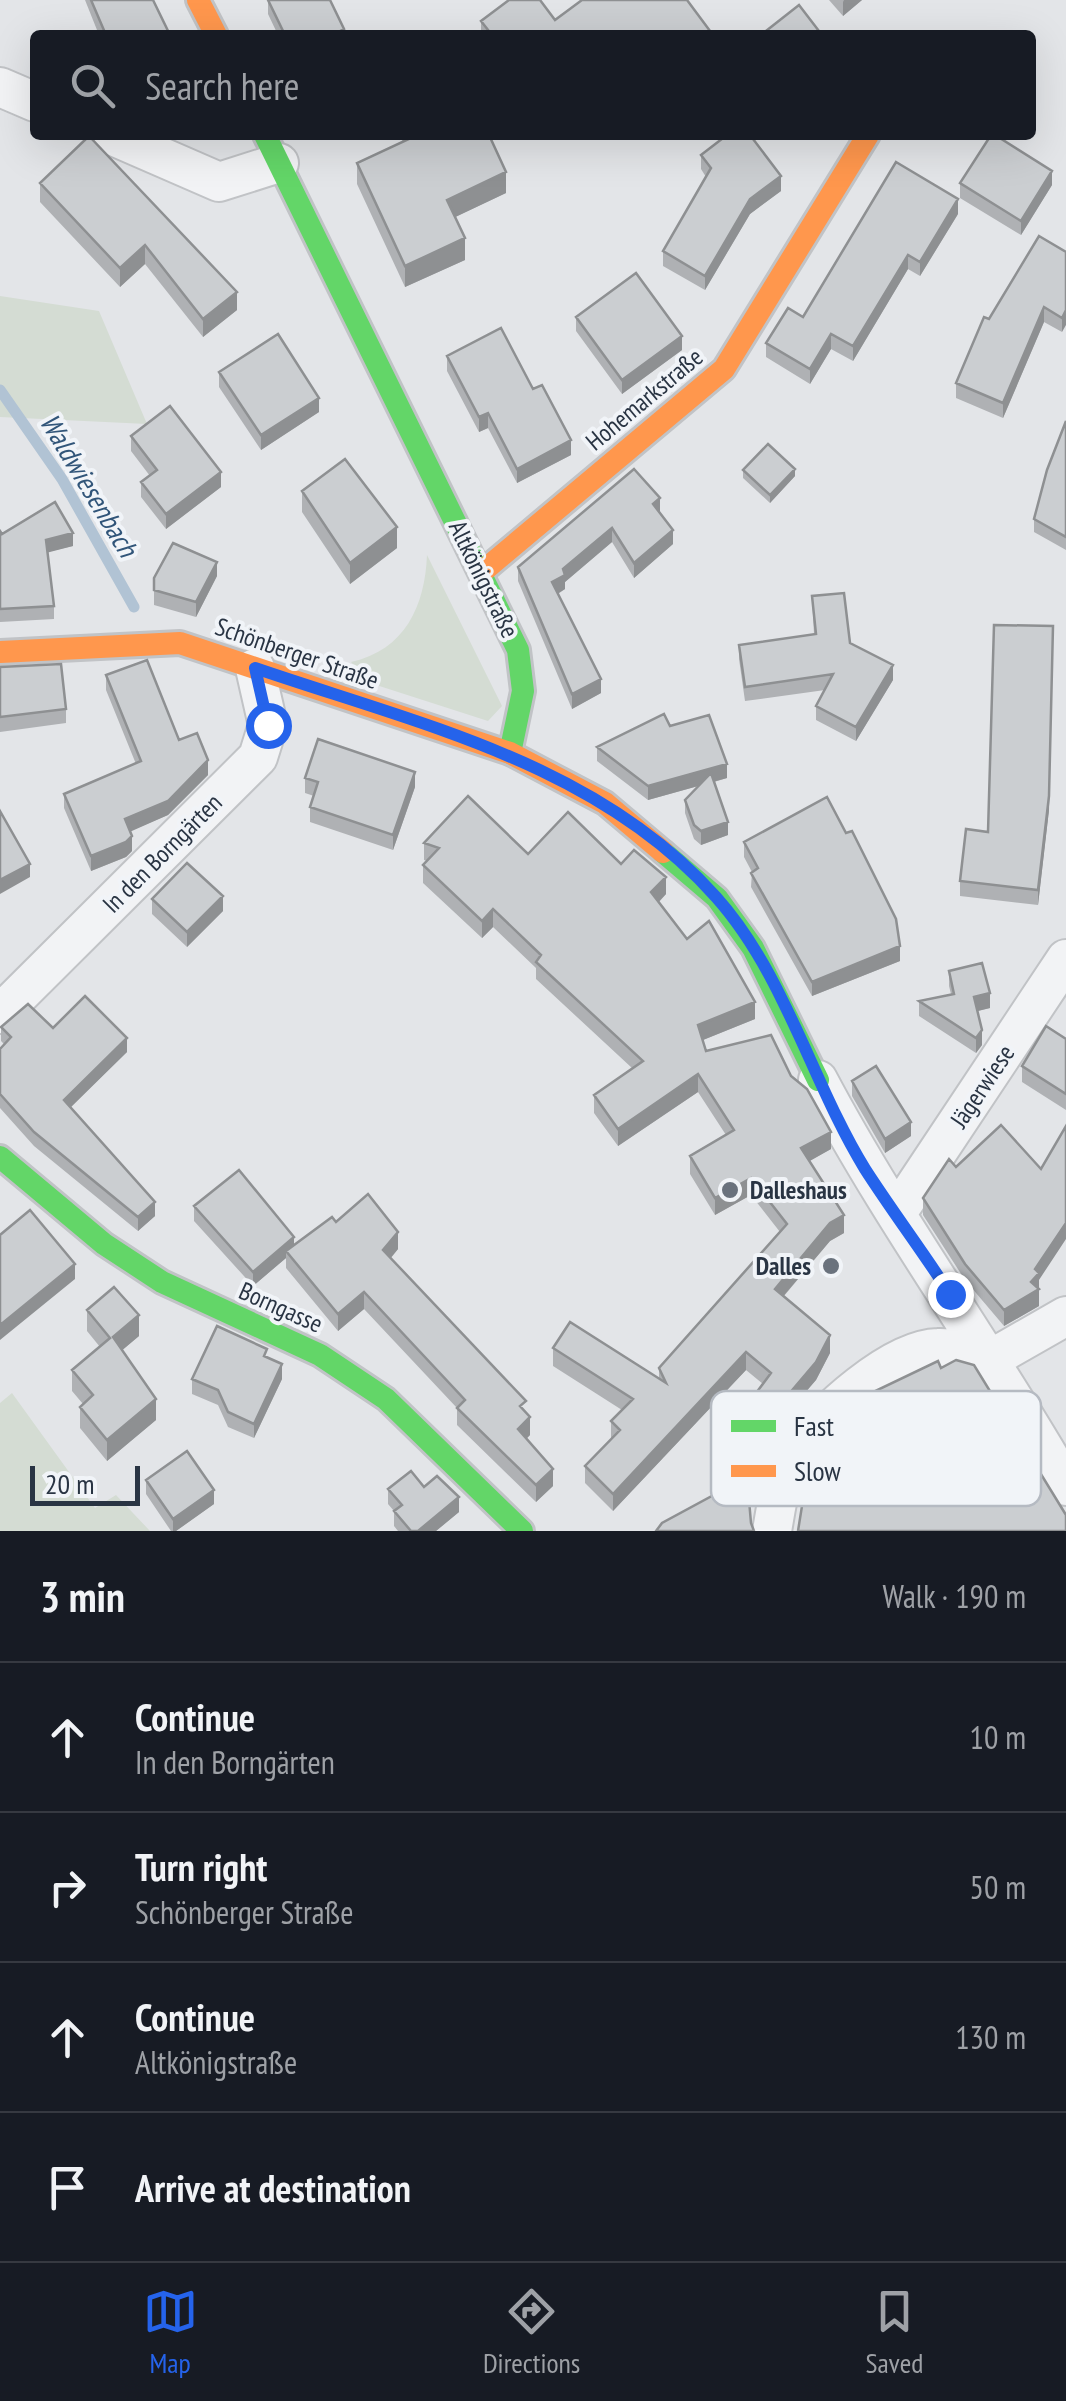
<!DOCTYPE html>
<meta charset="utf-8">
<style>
body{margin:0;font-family:"PT Sans Narrow",sans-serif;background:#242831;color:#f1f3f6}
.scale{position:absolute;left:30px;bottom:25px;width:110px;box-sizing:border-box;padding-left:10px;border:5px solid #293443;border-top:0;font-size:28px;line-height:35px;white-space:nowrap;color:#293443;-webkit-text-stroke:8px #f1f4f8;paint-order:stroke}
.stop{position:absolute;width:30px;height:30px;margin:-22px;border:8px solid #2563eb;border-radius:50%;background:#fff}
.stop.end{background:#2563eb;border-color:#fff;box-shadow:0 2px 10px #0008}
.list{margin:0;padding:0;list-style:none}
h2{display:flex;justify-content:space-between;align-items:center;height:130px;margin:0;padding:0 40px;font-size:42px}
h2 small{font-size:32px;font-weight:400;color:#9ea1a6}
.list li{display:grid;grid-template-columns:65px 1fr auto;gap:30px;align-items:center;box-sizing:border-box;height:150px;padding:0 40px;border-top:2px solid #363941}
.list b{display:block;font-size:38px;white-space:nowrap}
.list p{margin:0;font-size:32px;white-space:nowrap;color:#9ea1a6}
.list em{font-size:32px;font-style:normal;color:#9ea1a6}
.icon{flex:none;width:55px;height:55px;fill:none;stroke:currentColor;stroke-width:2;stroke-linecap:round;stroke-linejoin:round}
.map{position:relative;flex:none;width:1066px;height:1531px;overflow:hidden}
.search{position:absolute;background:#171b24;box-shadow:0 10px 40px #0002;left:30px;right:30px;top:30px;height:110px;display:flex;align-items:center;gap:25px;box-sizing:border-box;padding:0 35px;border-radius:10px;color:#9ea1a6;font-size:38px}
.sheet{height:730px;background:#171b24}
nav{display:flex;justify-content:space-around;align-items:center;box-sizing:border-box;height:140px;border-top:2px solid #363941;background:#171b24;font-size:28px;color:#9ea1a6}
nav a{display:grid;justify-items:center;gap:5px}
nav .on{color:#2563eb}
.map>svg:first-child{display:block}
.green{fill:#d4dcd3}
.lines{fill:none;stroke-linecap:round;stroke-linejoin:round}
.stream{stroke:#b1c3d4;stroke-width:11}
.street-casing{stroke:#c1c3c6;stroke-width:42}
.fast-casing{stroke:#c1c3c6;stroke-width:28}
.slow-casing{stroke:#c1c3c6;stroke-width:28}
.street{stroke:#f2f3f5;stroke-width:38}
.fast{stroke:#63d668;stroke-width:22}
.slow{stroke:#ff974d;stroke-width:22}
.wall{fill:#afb1b4}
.shaded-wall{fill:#8e9092}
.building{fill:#cbced1;stroke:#8e9092;stroke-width:2.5}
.route{stroke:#2563eb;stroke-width:12}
.poi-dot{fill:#6a727d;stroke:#f1f4f8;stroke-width:4}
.labels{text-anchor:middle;stroke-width:8;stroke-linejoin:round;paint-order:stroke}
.street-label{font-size:25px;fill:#293443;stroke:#f1f4f8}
.poi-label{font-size:25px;font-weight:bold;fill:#293443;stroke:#f1f4f8;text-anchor:start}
.water-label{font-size:28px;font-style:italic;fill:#315579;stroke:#f1f4f8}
.key{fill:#f1f4f8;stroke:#b5bac2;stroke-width:2.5}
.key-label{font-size:28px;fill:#293443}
</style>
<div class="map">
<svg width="1066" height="1531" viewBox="0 0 1066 1531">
<rect width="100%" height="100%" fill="#e3e5e8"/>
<!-- green -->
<path class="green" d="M0,296L99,311L147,424L0,417Z
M427,555L502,706L488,721L370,683L351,662C405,650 425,606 427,555Z
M12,1393L95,1508L116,1495L150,1531H0V1403Z"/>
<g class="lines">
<!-- stream -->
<path class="stream" d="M0,390L62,479L134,607"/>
<defs>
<path id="street" d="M0,87L35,102
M111,135L219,182L279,163
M0,1014L258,757L268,725L255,668
M818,1080C892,1220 987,1348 1066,1486
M897,1213L1066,959
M991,1359L1066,1316
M772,1531C777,1503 780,1474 796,1450C821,1413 893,1349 938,1348C955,1347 975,1356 991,1359"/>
<path id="fast" d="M265,135L518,650L523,691L510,753
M663,852L717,898L753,948L818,1080
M0,1157L104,1244L162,1282L320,1355L386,1399L522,1531"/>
<path id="slow" d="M198,0L216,35
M482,572L724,369L868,135
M0,652L180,643L510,753L605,803L663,852"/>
</defs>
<!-- street casing -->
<use href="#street" class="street-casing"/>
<!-- fast casing -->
<use href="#fast" class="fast-casing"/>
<!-- slow casing -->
<use href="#slow" class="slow-casing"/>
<!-- street -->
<use href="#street" class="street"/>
<!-- fast -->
<use href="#fast" class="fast"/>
<!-- slow -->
<use href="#slow" class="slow"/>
</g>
<!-- wall -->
<path class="wall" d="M85,0H153L170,35H99Z
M268,0L344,35H278L268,14Z
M829,0H862L843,16Z
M555,20L713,35H481V21Z
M399,135H489L506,193L455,217L465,260L405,287L357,184V163L403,142Z
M701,155L781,191L750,214L705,290L663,266V251L706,177L701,169Z
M40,183L237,292V310L203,337L145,264L120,287L40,202Z
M960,183L1052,185L1021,235L960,198Z
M958,214L920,276L908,269L853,361L831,349L810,384L766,357V343Z
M1066,252L1062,332L1044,322L1003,418L956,398V383L989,319Z
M576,317L682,350L622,394L576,331Z
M447,356L533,389L571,455L517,483L488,428L479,432L447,371Z
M219,372L319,412L261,450L219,387Z
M1066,421V550L1034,532V519Z
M131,436L221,487L166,529L141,497V482L150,476L131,451Z
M634,469L660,513L673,544L634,578L612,542L565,582V589L558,594L601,693L572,709L518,581V567Z
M743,470L795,476L770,503L743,478Z
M302,491L397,548L350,584L302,512Z
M0,531L2,534L73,546L47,552L54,606V619L0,622Z
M217,576L196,617L154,605V578Z
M812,596L850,643L893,680L856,741L816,720V706L825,690L745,701L739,659V645L814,634Z
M0,667L66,709V723L0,732Z
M106,675L179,740L208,775L168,815L130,831L132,851L126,857L91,871L64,808V794L136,764L106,690Z
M670,726L727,778L714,782L728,835L701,845L694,839L685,813V800L698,786L648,800L597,761V747Z
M305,778L415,787L393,850L310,822V807L314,796L305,793Z
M1049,810L1038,905L960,896V881L988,832Z
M744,842L900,961L812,996L751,887L752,872L744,857Z
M424,843L621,864L666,894L659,902L687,939L755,1019L703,1040L706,1051L791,1076L831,1149L809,1161L844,1233L830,1241L784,1296L830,1353L816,1380L754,1452L736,1438V1420L763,1384L746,1370L613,1511L585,1483V1466L611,1439V1421L622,1410L553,1366V1348L659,1378V1368L780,1232L751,1195L715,1215L690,1174V1156L726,1135L698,1092L618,1146L594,1113V1095L632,1068L536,979V968L493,927L482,938L423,883V865L427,861L424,860Z
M152,899L223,911L187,947L152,914Z
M949,971L990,1008L977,1011L982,1045L976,1053L919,1016V1001L951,994L949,986Z
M1,1027L53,1028L127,1052L70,1107L155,1216L138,1231L34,1146L0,1108V1049L4,1044L1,1041Z
M1066,1039V1110L1022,1082V1066Z
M852,1081L911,1136L885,1153L852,1096Z
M923,1198L1039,1280V1306L1004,1326L965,1280L923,1215Z
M194,1206L294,1246L336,1222L398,1249L391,1258L526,1413L530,1435L526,1439L553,1486L536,1502L457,1425V1408L364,1309L338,1331L286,1268V1258L253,1286L194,1221Z
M87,1310L139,1336L122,1350L156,1420L107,1461L80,1428V1407L83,1404L72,1391V1370L100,1347L87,1331Z
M267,1358L282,1379L254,1438L228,1427L218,1405L192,1394V1379Z
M146,1480L214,1504L176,1531H171L146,1494Z
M424,1487L459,1512L436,1531H398L394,1526V1511L388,1504V1489Z"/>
<!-- shaded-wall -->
<path class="shaded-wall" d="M844,0H862L843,16V2Z
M1052,171V185L1021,235V221Z
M506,172V193L447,221V200Z
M781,176V191L750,214L705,290V276L750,199Z
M958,199V214L920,276V262Z
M465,238V260L405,287V266Z
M145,245V264L120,287V268Z
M908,255V269L853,361V346Z
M237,292V310L203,337V319Z
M1044,307V322L1003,418V403Z
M1066,310V325L1062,332V318Z
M831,334V349L810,384V369Z
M682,336V350L622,394V380Z
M319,398V412L261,450V435Z
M488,413V428L479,432V417Z
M571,440V455L517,483V469Z
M795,469V476L770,503V495Z
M221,472V487L166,529V514Z
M660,498V513L653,504Z
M397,527V548L350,584V563Z
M612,528V542L565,582V589L552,597V582L563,569Z
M673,530V544L634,578V563Z
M73,533V546L46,553V540Z
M217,562V576L196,617V602Z
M1053,626L1049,810L1038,905V890Z
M893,665V680L856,741V727Z
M601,679V693L572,709V694Z
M208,760V775L168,815L125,834V819Z
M727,764V778L648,800V786Z
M415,772V787L393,850V835Z
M728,822V835L701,845V831Z
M132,836V851L126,857L91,871V856Z
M30,864V877L0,894V880Z
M666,877V894L651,910V892Z
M223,896V911L187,947V932Z
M493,909V927L482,938V921Z
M900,946V961L812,996V982Z
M990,993V1008L974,1012V997Z
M755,1002V1019L698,1042V1025Z
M982,1030V1045L976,1053V1038Z
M127,1038V1052L64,1114V1100Z
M698,1074V1092L618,1146V1129Z
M911,1122V1136L885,1153V1139Z
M831,1132V1149L801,1166V1148Z
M751,1178V1195L715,1215V1198Z
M155,1202V1216L138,1231V1217Z
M844,1215V1233L830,1241L775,1306V1289L830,1223Z
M1066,1223V1239L1039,1280V1306L1004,1326V1310L1031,1282L1035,1269Z
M398,1232V1249L383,1267V1250Z
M294,1237V1252L286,1251V1258L253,1286V1272Z
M75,1264V1279L0,1340V1325Z
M364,1292V1309L338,1331V1314Z
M139,1315V1336L113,1358V1337Z
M830,1335V1353L816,1380L754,1452V1435Z
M746,1352V1370L613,1511V1494Z
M282,1364V1379L254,1438V1424Z
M156,1399V1420L107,1461V1440Z
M530,1417V1435L518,1447V1429Z
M553,1469V1486L536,1502V1485Z
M214,1490V1504L176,1531H173V1519Z
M459,1497V1512L436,1531H418Z"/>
<!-- building -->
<path class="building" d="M91,0H153L170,35H106Z
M268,0H330L344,29L332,35H285Z
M509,0H540L555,20L582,0H687L713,35H605L603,33L600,35H492L481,21Z
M799,5L822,35H761Z
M409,135H489L506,172L447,200L465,238L405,266L357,163L411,138Z
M727,135H750L781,176L750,199L705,276L663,251L711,168L701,155Z
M991,135H995L1052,171L1021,221L960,183Z
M89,136L237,292L203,319L145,245L120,268L40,183Z
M896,162L958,199L920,262L908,255L853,346L831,334L810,369L766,343L788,308L803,317Z
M1039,236L1066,252V310L1062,318L1044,307L1003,403L956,383L984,317L989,319Z
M636,273L682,336L622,380L576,317Z
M501,328L533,389L542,385L571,440L517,469L488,413L479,417L447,356Z
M278,334L319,398L261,435L219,372Z
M170,406L221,472L166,514L141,482L157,470L131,436Z
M1066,421V537L1034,519L1047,470Z
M768,444L795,469L770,495L743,470Z
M345,459L397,527L350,563L302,491Z
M634,469L660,498L653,504L673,530L634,563L612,528L563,569L565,575L552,582L601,679L572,694L518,567Z
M55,502L73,533L46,540L54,606L0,609V531L2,534Z
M173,543L217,562L196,602L154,590V578Z
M844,593L850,643L893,665L856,727L816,706L833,674L745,687L739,645L816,634L812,596Z
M994,625L1053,626L1049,796L1038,890L960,881L966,829L988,832Z
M147,660L179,740L197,733L208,760L168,801L125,819L132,836L126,842L91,856L64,794L141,761L106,675Z
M61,664L66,709L0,717V667Z
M664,714L670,726L709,715L727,764L648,786L597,747Z
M318,739L415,772L393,835L310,807L318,782L305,778Z
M711,773L728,822L701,831L694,825L685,800Z
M468,796L528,854L568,812L621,864L634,850L666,877L651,892L687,939L709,921L755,1002L698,1025L706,1051L771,1035L791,1076L807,1089L831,1132L801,1148L844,1215L830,1223L775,1289L830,1335L816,1362L754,1435L736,1420L771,1373L746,1352L613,1494L585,1466L620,1430L611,1421L633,1399L553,1348L570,1322L666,1383L659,1368L787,1224L751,1178L715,1198L690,1156L734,1130L698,1074L618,1129L594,1095L643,1061L536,962L541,955L493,909L482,921L423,865L439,848L424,843Z
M827,797L846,833L852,831L896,919L900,946L812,982L751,873L758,868L744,842Z
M0,811L30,864L0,880Z
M187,863L223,896L187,932L152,899Z
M982,963L990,993L974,997L982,1030L976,1038L919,1001L954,994L949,971Z
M85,996L127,1038L64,1100L155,1202L138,1217L34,1132L0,1094V1049L11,1037L1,1027L28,1004L53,1028Z
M1046,1026L1066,1039V1094L1022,1066Z
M876,1066L911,1122L885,1139L852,1081Z
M1001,1125L1041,1169L1066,1126V1223L1035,1269L1039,1273L1031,1282L1039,1289L1004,1310L965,1264L923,1198L949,1159L956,1167Z
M239,1170L294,1237L253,1272L194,1206Z
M368,1194L398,1232L383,1250L526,1401L520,1406L530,1417L518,1429L553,1469L536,1485L457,1408L465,1400L364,1292L338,1314L286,1251L332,1217L336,1222Z
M30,1210L75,1264L0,1325V1235Z
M114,1287L139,1315L113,1337L156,1399L107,1440L80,1407L93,1395L72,1370L110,1338L87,1310Z
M217,1326L267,1349L264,1356L282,1364L254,1424L228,1412L218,1390L192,1379Z
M956,1360L974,1365L1066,1515V1531H798L802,1506L828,1446L869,1394L938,1361L941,1368Z
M187,1451L214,1490L173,1519L146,1480Z
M411,1471L424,1487L437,1476L459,1497L418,1531H411L394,1511L402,1505L388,1489Z
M747,1477L751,1523L754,1531H656L662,1523Z"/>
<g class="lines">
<!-- route -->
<path class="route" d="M268,725L255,668C418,724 597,763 716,897C785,974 812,1083 865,1169C892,1211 923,1252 950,1294"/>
</g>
<!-- markers -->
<g class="poi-dot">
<circle cx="730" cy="1190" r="10"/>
<circle cx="831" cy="1266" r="10"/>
</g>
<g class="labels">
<!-- street labels -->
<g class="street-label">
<text transform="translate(644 399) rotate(-40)" y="9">Hohemarkstraße</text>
<text transform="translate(484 579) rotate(64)" y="9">Altkönigstraße</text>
<text transform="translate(297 653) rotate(19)" y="9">Schönberger Straße</text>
<text transform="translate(162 853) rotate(-45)" y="9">In den Borngärten</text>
<text transform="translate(982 1086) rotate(-56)" y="9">Jägerwiese</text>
<text transform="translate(281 1307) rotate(24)" y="9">Borngasse</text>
</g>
<!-- poi labels -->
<g class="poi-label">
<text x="750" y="1199">Dalleshaus</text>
<text x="811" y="1275" text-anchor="end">Dalles</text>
</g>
<!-- water labels -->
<g class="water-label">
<text transform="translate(89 485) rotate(59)" y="10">Waldwiesenbach</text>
</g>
</g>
<!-- legend -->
<rect x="711" y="1391" width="330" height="115" rx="15" class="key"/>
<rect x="731" y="1420" width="45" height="12" fill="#63d668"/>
<rect x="731" y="1465" width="45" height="12" fill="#ff974d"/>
<g class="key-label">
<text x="794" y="1436">Fast</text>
<text x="794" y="1481">Slow</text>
</g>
</svg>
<div class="scale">20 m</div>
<div class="stop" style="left:268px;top:725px"></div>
<div class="stop end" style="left:950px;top:1294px"></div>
<div class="search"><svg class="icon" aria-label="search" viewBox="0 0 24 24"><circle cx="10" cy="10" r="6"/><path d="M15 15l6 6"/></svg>Search here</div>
</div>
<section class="sheet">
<h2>3 min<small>Walk · 190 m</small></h2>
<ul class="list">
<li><svg class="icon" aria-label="ahead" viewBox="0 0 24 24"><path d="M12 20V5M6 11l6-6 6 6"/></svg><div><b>Continue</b><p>In den Borngärten</p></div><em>10 m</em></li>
<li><svg class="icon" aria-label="right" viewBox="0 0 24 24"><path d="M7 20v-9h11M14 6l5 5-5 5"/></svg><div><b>Turn right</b><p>Schönberger Straße</p></div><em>50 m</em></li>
<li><svg class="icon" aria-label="ahead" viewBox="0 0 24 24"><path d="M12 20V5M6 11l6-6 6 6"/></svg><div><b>Continue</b><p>Altkönigstraße</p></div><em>130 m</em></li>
<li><svg class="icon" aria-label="arrive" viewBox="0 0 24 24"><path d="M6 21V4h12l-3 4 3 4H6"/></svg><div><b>Arrive at destination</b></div></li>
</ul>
</section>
<nav>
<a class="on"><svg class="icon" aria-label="map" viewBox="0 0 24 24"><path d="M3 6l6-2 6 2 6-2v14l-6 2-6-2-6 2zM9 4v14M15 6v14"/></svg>Map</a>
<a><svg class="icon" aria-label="directions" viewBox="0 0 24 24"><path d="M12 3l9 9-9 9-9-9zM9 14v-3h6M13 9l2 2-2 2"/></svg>Directions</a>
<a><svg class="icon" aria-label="saved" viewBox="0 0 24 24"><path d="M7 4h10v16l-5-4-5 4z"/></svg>Saved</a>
</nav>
